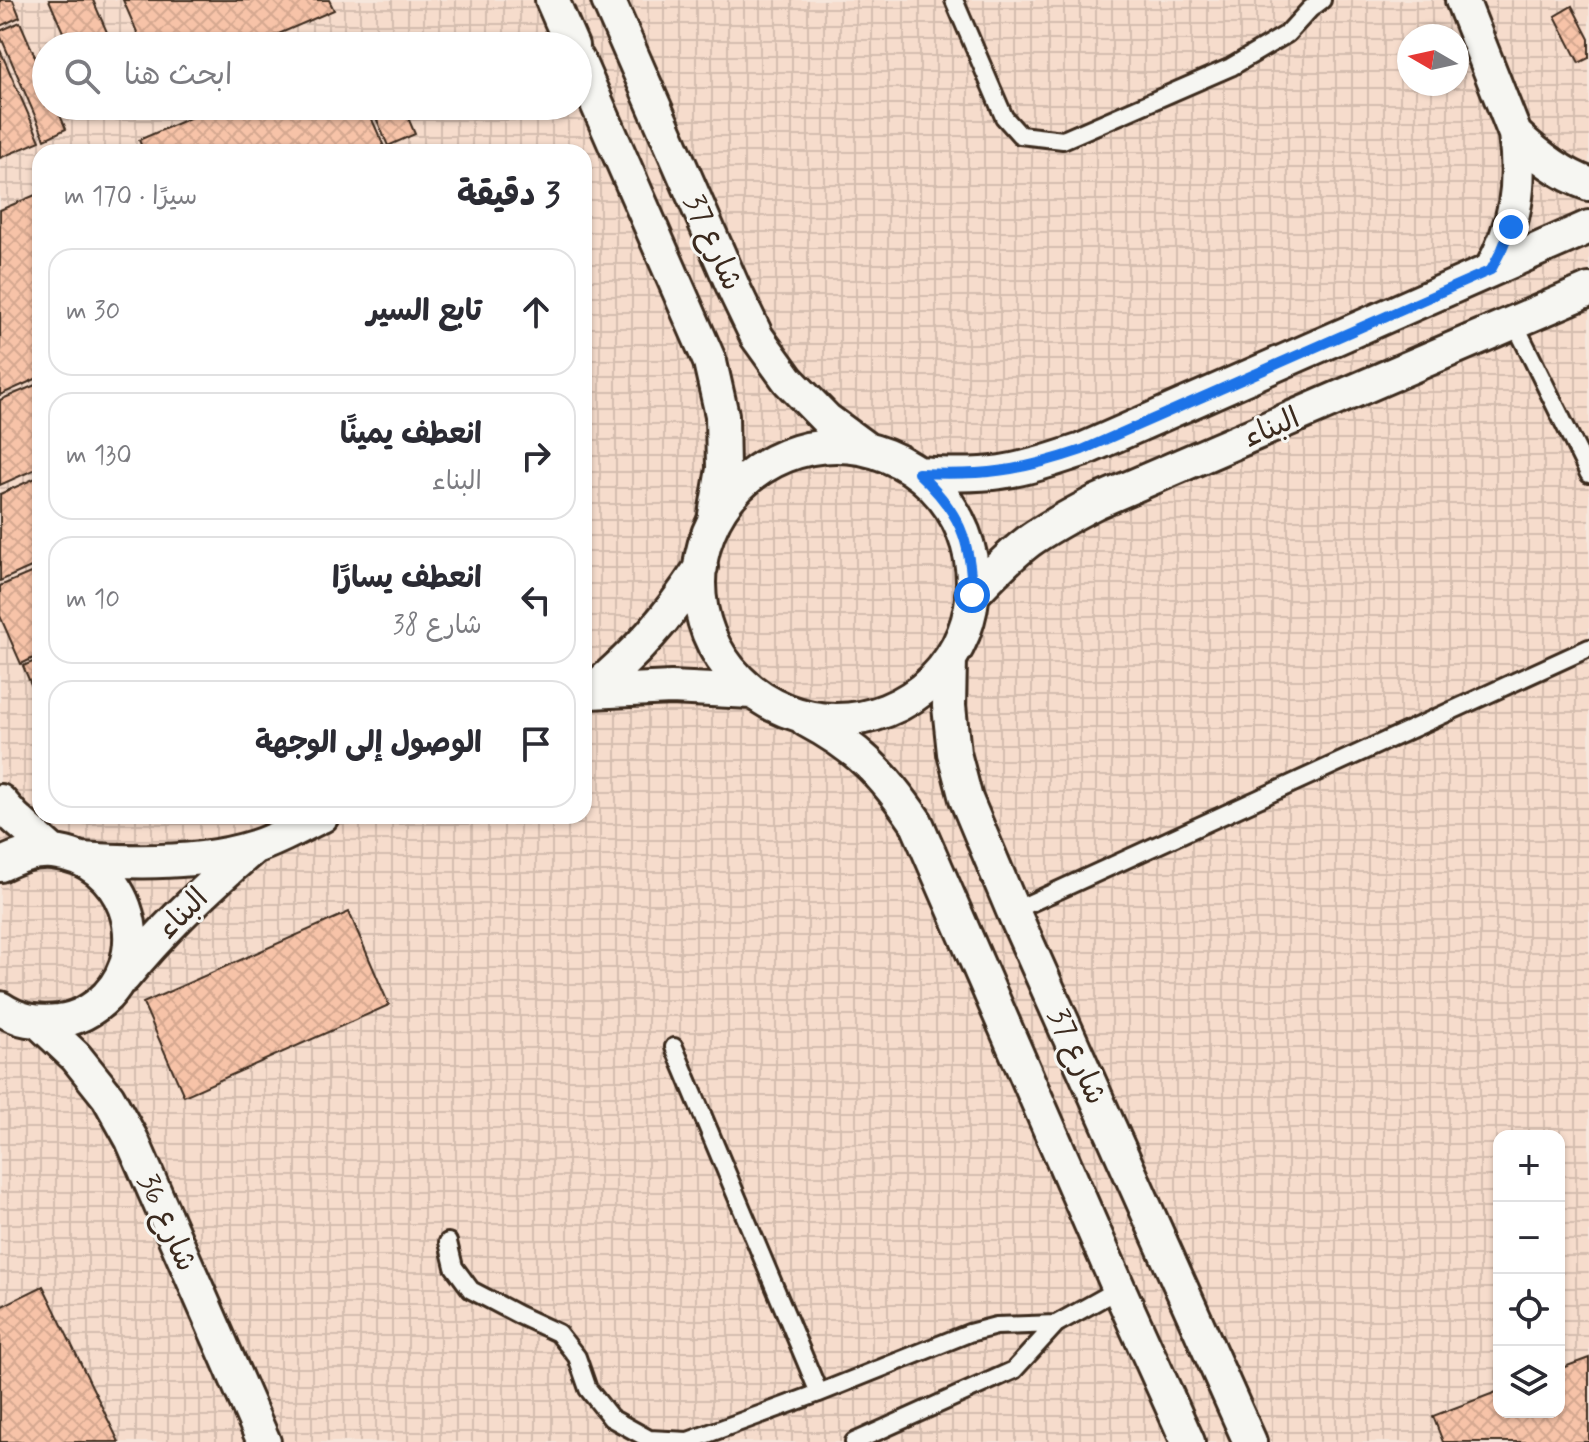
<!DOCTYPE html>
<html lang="ar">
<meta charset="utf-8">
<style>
body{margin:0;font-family:Mynerve,"Playpen Sans Arabic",sans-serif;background:#f7f7f7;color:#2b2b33;direction:rtl}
.controls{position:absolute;right:24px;bottom:24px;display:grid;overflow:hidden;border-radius:16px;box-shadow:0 2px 6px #0004}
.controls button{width:72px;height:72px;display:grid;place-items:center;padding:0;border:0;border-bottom:2px solid #e1e1e2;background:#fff;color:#2b2b33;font:40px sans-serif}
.compass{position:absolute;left:1397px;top:24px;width:72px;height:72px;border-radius:50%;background:#fff;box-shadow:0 2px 6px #0004;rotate:279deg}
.stop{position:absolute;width:24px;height:24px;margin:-18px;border:6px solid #1a73e8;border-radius:50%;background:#fff}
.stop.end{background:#1a73e8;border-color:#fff;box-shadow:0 2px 8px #0008}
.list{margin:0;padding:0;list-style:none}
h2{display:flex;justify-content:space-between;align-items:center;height:104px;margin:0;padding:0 32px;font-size:34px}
h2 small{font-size:26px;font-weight:400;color:#7c7c81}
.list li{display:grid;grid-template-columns:52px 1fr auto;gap:24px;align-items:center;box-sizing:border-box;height:128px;margin:0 16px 16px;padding:0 16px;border:2px solid #e1e1e2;border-radius:24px}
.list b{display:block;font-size:30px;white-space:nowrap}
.list p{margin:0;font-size:26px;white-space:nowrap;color:#7c7c81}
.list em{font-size:26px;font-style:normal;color:#7c7c81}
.icon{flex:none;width:44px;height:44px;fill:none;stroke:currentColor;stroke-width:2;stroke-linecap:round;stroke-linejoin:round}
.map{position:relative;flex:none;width:1589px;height:1442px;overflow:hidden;direction:ltr}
.search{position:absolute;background:#fff;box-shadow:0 2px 6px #0004;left:32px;top:32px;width:560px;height:88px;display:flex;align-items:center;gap:20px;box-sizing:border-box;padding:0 28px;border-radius:44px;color:#7c7c81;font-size:30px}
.panel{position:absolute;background:#fff;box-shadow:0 2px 6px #0004;left:32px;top:144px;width:560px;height:680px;border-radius:24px;direction:rtl}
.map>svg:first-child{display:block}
.industrial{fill:url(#industrial-grid);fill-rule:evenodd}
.building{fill:url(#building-cross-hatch);stroke:#3b2a1e;stroke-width:2}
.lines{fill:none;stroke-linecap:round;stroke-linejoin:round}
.service-casing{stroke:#3b2a1e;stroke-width:22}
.minor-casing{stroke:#3b2a1e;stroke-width:38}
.service{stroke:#f6f6f2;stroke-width:16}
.minor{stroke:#f6f6f2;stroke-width:32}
.route{stroke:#1a73e8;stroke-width:10}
.labels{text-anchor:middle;stroke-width:6;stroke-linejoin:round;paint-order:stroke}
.street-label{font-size:30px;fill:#3b2a1e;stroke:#f6f6f2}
</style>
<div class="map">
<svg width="1589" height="1442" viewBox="0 0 1589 1442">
<defs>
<pattern id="industrial-grid" width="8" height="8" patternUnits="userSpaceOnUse" patternTransform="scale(2)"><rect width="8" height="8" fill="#f6dccc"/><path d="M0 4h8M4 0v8" fill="none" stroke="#d4bdaf"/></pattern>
<pattern id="building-cross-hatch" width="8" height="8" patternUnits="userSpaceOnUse" patternTransform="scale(2)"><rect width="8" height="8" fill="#f7c3a8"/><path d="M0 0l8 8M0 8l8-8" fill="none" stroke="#d5a890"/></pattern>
</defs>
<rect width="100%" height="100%" fill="#f6e7dc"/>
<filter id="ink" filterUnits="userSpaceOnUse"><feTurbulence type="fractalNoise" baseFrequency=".0125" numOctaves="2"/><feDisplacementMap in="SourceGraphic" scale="16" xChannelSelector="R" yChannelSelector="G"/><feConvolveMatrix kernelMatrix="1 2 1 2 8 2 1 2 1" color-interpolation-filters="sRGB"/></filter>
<g filter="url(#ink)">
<!-- industrial -->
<path class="industrial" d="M0,0H1589V1442H0ZM1409,36H1457V84H1409ZM46,46H578V106H46ZM40,152H584V816H40ZM1499,1136H1559V1412H1499Z"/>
<!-- building -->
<path class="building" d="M0,0H13L20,17L0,26Z
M49,0H93L113,46H69Z
M123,0H329L334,10L251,46H143Z
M1572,6L1589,39V58L1579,63L1555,16Z
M20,22L46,82V106H56L66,129L45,139L0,35V31Z
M372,34L377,46H346Z
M0,50L40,141L0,158Z
M217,106H366L386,151L144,152L139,140Z
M371,106H403L415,134L388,146Z
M40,193V377L0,395V210Z
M40,383V467L0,485V400Z
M40,476V563L0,581V494Z
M40,569V655L21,664L0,616V586Z
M40,659V705L23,666Z
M349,912L389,1005L184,1096L143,1003Z
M43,1286L119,1442H0V1307Z
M1589,1358V1442H1443L1433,1416L1499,1391V1412H1559V1369Z"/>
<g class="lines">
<defs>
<path id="service" d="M954,0L1004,117L1020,135L1063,140L1231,67L1287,34L1310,9L1322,0
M1514,322L1589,474
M1013,911L1589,648
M674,1047L819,1393
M448,1242L454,1267L471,1290L519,1315L558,1333L577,1357L588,1389L611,1418L649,1439L688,1441L819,1393L969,1333L996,1326L1056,1324L1119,1289
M854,1442L1014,1370L1056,1324"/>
<path id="minor" d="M552,0L572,46
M608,0L734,289L757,337L788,380L826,419L868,450
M1462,0L1515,134C1522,186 1516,223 1491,270
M578,60L710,362L722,415L723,469L715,515
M1515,134C1536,154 1560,174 1589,184
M699 583a137 137 0 1 1 274 0a137 137 0 1 1-274 0Z
M918,473C946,475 974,476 1001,472C1029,468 1055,459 1082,450L1589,227
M972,595C990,576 1008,557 1029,541C1050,526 1073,514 1096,502L1589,290
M950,659L949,706L954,753L966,799L1013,911L1250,1442
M590,692L671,688L752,692
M584,695L590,692C638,652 667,619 701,567
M806,720C859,748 883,774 916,822L1119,1289L1188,1442
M0,801L15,818L52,851
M81,859C136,863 201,864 254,847C277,840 300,826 322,816
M0,865C17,857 34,850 53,852C124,859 155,945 107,996C94,1009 77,1019 59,1021C36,1023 19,1021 0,1008
M124,977C162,930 205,889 252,849
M40,1023L76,1057L108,1097L132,1140L264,1442"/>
</defs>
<!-- service casing -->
<use href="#service" class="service-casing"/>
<!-- minor casing -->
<use href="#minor" class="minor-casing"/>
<!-- service -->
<use href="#service" class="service"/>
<!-- minor -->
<use href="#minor" class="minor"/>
</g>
</g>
<g class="lines" filter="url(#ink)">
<!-- route -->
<path class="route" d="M972,595C971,539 959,511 918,473C982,476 1021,471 1082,450L1491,270L1502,249L1511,227"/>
</g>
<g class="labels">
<!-- street labels -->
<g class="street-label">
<text transform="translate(714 242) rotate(66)" y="10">شارع 37</text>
<text transform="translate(1271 427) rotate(-23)" y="10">البناء</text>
<text transform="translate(182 913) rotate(-45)" y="10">البناء</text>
<text transform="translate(1078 1056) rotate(66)" y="10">شارع 37</text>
<text transform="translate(168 1222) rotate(66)" y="10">شارع 36</text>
</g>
</g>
</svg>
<div class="controls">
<button>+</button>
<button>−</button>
<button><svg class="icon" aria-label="locate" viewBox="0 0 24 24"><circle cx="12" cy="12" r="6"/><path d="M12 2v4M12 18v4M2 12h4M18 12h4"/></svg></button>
<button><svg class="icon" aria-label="layers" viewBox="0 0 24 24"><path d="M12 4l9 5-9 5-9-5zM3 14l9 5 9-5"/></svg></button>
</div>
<svg class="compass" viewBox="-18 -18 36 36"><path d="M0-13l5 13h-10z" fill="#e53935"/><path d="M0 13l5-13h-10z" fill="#7c7c81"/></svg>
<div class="stop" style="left:972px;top:595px"></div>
<div class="stop end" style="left:1511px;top:227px"></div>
<div class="search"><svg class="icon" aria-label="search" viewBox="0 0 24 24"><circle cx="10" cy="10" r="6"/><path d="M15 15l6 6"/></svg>ابحث هنا</div>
<section class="panel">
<h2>3 دقيقة<small>سيرًا · 170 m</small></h2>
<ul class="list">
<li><svg class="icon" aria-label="ahead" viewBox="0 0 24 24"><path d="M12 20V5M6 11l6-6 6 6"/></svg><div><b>تابع السير</b></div><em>30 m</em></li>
<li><svg class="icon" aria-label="right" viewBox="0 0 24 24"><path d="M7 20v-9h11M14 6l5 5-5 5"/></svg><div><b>انعطف يمينًا</b><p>البناء</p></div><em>130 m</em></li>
<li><svg class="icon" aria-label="left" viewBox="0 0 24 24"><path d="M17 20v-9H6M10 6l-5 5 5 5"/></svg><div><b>انعطف يسارًا</b><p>شارع 38</p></div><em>10 m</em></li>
<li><svg class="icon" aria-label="arrive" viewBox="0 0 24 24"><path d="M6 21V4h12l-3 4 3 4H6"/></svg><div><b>الوصول إلى الوجهة</b></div></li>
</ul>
</section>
</div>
